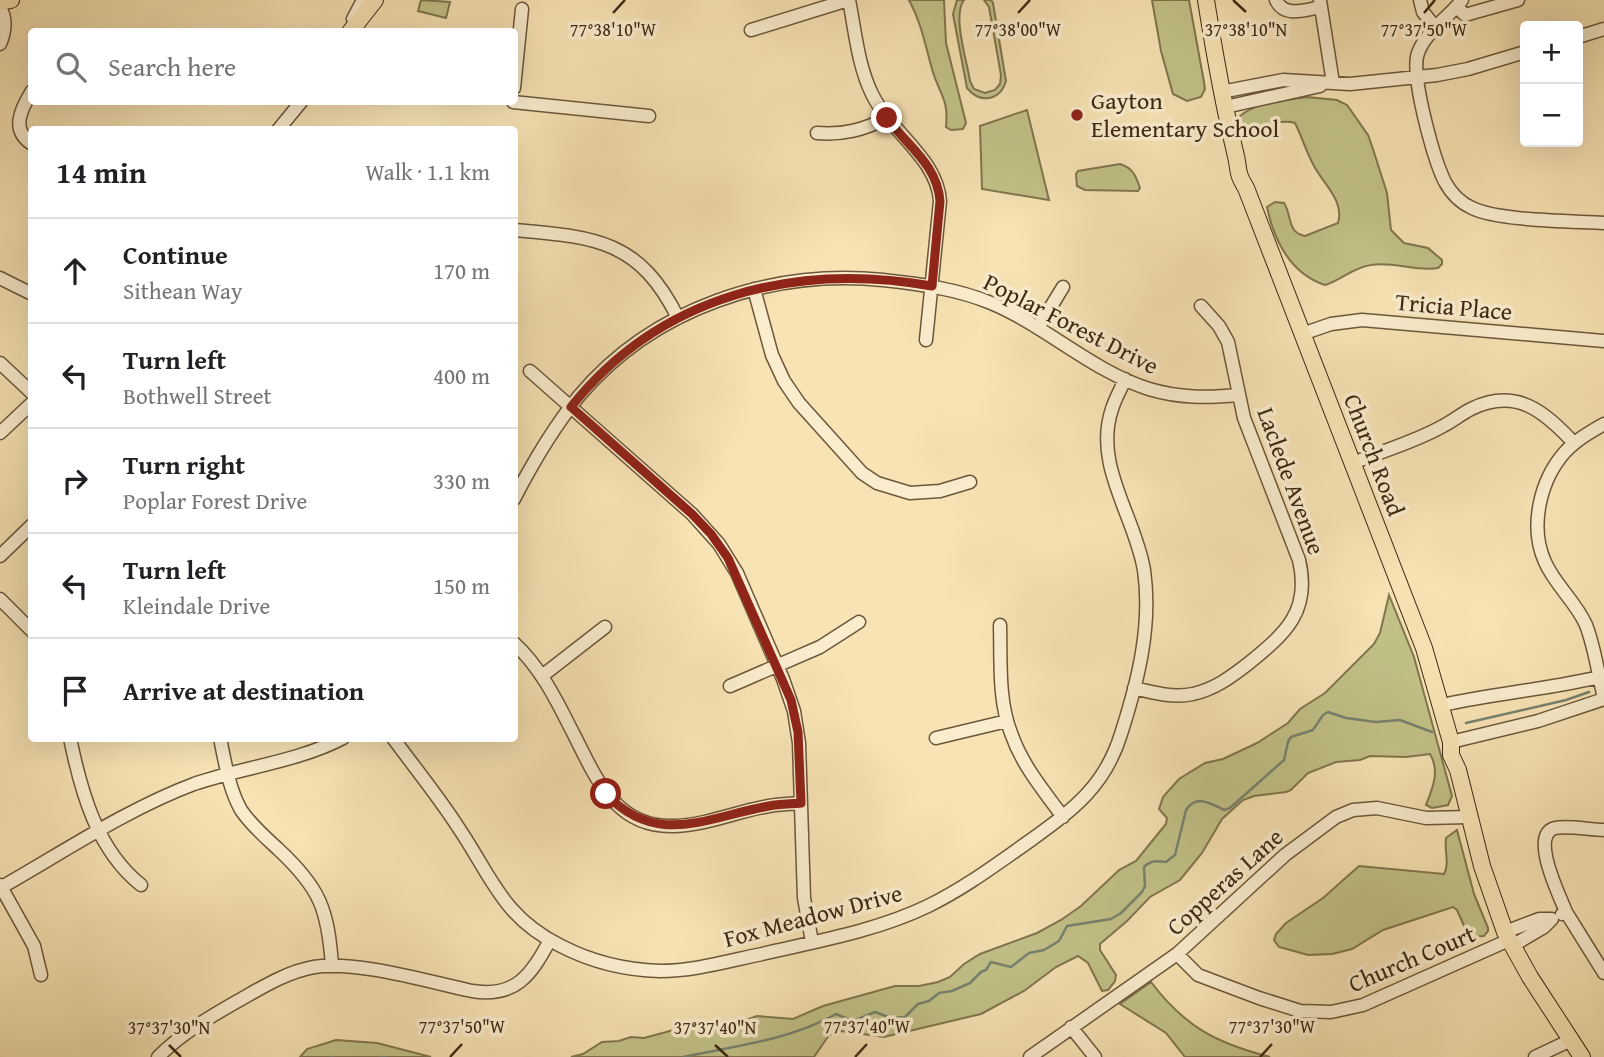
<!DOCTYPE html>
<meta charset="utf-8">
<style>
body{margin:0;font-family:"Gentium Book Plus",serif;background:#f6f6f6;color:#202124}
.controls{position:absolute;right:21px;top:21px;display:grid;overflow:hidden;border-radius:7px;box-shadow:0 7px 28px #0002}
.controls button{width:63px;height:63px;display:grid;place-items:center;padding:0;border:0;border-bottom:2px solid #e0e0e0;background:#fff;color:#202124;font:35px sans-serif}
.stop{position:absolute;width:21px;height:21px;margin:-16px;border:5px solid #8f2418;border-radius:50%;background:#fff}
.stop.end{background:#8f2418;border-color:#fff;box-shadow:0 2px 7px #0008}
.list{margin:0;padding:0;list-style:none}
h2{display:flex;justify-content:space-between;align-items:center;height:91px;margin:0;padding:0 28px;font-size:30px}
h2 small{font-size:23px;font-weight:400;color:#757577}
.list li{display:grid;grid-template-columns:46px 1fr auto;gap:21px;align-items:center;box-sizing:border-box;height:105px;padding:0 28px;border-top:2px solid #e0e0e0}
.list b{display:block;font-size:26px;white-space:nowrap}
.list p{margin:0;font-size:23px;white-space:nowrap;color:#757577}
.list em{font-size:23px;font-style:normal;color:#757577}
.icon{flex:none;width:38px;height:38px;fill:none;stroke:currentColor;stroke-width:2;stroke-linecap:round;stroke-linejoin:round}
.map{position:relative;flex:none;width:1604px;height:1057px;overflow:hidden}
.search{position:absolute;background:#fff;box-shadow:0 7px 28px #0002;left:28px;top:28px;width:490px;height:77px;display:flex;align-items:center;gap:18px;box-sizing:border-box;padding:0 24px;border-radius:7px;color:#757577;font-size:26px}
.panel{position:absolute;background:#fff;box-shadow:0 7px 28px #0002;left:28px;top:126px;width:490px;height:616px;border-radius:7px}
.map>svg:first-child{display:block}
.green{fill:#c2c289;stroke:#80754d;stroke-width:2}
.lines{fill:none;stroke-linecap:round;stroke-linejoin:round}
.stream{stroke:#77826e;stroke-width:2.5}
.minor-casing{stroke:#6c573a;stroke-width:15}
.major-casing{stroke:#3d2811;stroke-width:18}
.minor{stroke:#faedce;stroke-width:12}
.major{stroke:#f7e3b4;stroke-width:16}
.route{stroke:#8f2418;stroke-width:9}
.ticks{fill:none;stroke:#3d2811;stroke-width:2.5}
.poi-dot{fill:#8f2418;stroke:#faedce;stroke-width:2.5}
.labels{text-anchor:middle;stroke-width:7;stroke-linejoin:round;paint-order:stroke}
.poi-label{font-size:24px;fill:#3d2811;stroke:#faedce;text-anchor:start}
.street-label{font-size:24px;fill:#3d2811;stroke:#faedce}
.ticks-label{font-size:18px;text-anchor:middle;fill:#3d2811;stroke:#faedce;stroke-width:7;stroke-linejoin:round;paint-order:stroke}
</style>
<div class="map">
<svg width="1604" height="1057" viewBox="0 0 1604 1057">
<rect width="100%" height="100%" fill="#f7e3b4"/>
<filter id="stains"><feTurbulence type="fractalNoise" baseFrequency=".00286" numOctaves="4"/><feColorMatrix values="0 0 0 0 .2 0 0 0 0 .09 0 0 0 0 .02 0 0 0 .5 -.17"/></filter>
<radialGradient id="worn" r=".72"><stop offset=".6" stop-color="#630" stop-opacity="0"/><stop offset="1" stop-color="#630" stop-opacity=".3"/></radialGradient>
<!-- green -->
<path class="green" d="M421,0L450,2L446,18L418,11Z
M909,0H944L946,43L966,123L963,129L951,130L946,127C949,98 939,94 932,69C925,44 921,22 909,0Z
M957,0H964C952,16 967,61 970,81L974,89L985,93L995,90L1000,84L1001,75L989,7L984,0H991L993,3L1006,81C1000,101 980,104 967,88L953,14Z
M1152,0H1189L1204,82L1205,89L1201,97L1187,101L1173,94L1161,51Z
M1307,97L1337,100L1347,105L1368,135L1372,146L1387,193L1391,230L1404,243L1428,248L1442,260V264L1438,268C1417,272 1393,261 1371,265C1354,267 1341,280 1325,285C1291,274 1274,241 1267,207L1275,202L1284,203C1292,215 1287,233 1305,236L1338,223C1345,200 1322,183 1313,164C1306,151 1302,137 1295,123C1277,117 1260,134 1243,128L1240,116C1258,101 1284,101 1307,97Z
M1027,110L1049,200L982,189L980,126Z
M1120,164C1133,168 1136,176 1140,188L1138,191L1085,190L1077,186L1076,174L1078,171Z
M1389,595L1414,657L1452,796L1448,805L1432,808L1426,805C1433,787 1440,771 1430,754L1406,757L1370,756L1360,760L1336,762L1308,773L1291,790L1286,792L1254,796L1243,800L1222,819L1202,853L1180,880L1150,897L1127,921L1100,944V950L1116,975L1115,981L1108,990L1102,991L1088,963L1078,956L1056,967L1024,991L981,1014L884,1037L840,1031L829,1035L814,1057H571L583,1054L602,1042L619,1041L631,1037L644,1038L692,1025L746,1020L757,1016L793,1019L823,1006L895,986H919L938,982L950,977L964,964L980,954L1037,933L1061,920L1081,906L1119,870L1136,861L1166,824L1167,818L1159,809L1163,797L1179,779L1205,763L1223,759L1257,743L1288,723L1300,709L1325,693L1374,644L1380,633Z
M1457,830L1474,894L1488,928V931L1484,936L1469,937L1457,910L1453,907L1383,930L1352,949L1332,954L1308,955L1279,947L1274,940L1276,934L1286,923L1323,898L1359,866L1444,874C1450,863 1444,850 1446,838Z
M1151,982C1185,1027 1216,1043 1270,1057H1185L1166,1033L1120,1004Z
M336,1040L377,1043L431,1057H300L307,1049Z"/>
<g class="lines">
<!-- stream -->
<path class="stream" d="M1466,723L1566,700L1589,692
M331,1057H333
M380,1057H386
M683,1057C735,1046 790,1040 836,1014L853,1021L875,1012L891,1018L905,1017L918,1004L929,1001L939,993L952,991L970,983L981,972L986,970L991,962L1011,967L1029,953L1044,950L1059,941L1067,926L1111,919L1121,913L1142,892L1145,886L1144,867C1151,860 1157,861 1166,862L1175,855L1186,810C1197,794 1210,803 1224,810L1230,808L1284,760L1288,742L1291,737L1313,730L1323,715L1328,712L1346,718L1376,722L1400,720L1432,732"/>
<defs>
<path id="minor" d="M849,0C855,30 858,66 872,94C891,133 937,158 940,201L926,340
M1276,0C1284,18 1305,10 1321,7L1320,0
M1420,0L1423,12L1435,27
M1462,0C1448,18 1426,31 1418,53C1410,75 1434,160 1445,182C1451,193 1461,203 1472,208C1499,221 1571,221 1604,223
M1321,7L1333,83
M1457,7L1465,15L1518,0
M0,8C7,18 5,33 0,44
M353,19L363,0
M751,30L848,0
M1578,37L1604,29
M514,88L522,9
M32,91C21,109 10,130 32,144
M1221,92L1283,80L1350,84L1437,75L1468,69L1525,52
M513,102L649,116
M1225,107L1320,86
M278,130L301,102
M817,133C844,135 863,130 887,118
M514,230C594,237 639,239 678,318
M0,278L32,294
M754,289L772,355L784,381L799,403L862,473L877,483L910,493L940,491L970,482
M1038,328L1063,287
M1302,334L1331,324L1362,320L1604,341
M0,363L32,393
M530,371L692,514L719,544L737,573L783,679L794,711L799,743L804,898L812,942
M1604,424C1590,432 1576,440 1565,452C1540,480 1529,527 1545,562C1555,585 1576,602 1586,625C1595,648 1598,674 1604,698
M0,433L32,403
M1353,463C1382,451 1415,442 1443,426C1453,421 1461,414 1471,409C1516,387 1544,411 1574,443
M514,499C533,462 553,428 579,396C653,308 771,269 883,280C920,284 957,289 991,303C1046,326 1092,371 1149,389C1179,398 1207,398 1238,395
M0,556L32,525
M0,599L32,631
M1000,625C1001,660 998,700 1011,733C1022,765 1043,790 1063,817
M514,643C539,666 555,697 570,727C594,772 612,829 675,826C707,825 738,811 769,806C780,804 791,804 801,803
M542,676L605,627
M730,686L820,647L859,622
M1134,688C1154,693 1173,698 1193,694C1215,689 1231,677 1249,663C1286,633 1311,611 1299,560L1244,418L1228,342L1219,326L1201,306
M1442,705C1496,693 1550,689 1604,676
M70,738C81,792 97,850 141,885
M220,738C225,762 229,789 241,810C251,825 265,837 278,849C320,888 328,909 332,966
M393,738C415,768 438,796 458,827C492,877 502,917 561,946C592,962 625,970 660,971C694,971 728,961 762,954C818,941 876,931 928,906C965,888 998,863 1031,840C1074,809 1105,786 1121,734C1138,681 1152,626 1144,570C1135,516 1093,465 1112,409C1115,399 1121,389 1125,379
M936,738L1007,721
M1451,742L1538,721L1604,699
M0,885L34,946L41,975
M0,888C62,853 127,809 194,784C243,767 297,762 343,738
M1566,912C1560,896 1529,835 1555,828C1569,825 1590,830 1604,830
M1562,914L1566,912L1604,973
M1505,932L1539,919H1552L1544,927L1512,946
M1177,954L1198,975L1259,998L1300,1011L1331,1012L1363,1005L1509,940
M1071,1027L1095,1057
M158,1057C181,1034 208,1018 236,1002C261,988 286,972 314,967C356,960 429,982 472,991C516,998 531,975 550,940
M1030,1057L1177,954L1285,855L1336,817L1353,810L1377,808L1426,818L1469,817
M1535,1057L1571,1040"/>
<path id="major" d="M1206,0C1214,51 1223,102 1235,152C1240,170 1235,170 1246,188L1424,648L1451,742V755L1458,770L1482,866L1505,932L1530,977L1582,1057
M0,2L11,0
M350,32L375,0"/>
</defs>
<!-- minor casing -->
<use href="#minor" class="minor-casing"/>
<!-- major casing -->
<use href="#major" class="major-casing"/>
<!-- minor -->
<use href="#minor" class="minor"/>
<!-- major -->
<use href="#major" class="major"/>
</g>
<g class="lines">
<!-- route -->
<path class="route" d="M606,794C657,848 707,817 769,806C779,804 791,804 801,803L798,732L791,700L728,558L711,534L692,514L571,407C660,295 795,262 932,286L940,201C937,164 907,146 887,118"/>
</g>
<!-- ticks -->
<path class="ticks" d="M1233,0L1246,12M613,13L625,0M1018,13L1030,0M1424,13L1435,0M169,1045L181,1057M715,1045L728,1057M450,1057L462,1044M855,1057L867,1044M1260,1057L1272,1044"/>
<!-- markers -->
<circle class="poi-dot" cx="1077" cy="115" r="7"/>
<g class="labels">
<!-- poi labels -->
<g class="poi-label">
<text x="1091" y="109">Gayton<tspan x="1091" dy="28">Elementary School</tspan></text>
</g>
<!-- street labels -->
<g class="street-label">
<text transform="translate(1454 307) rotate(5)" y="8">Tricia Place</text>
<text transform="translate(1071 324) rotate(27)" y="8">Poplar Forest Drive</text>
<text transform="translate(1374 455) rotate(69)" y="8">Church Road</text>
<text transform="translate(1291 481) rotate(70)" y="8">Laclede Avenue</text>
<text transform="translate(1225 882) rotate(-42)" y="8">Copperas Lane</text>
<text transform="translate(813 916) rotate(-15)" y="8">Fox Meadow Drive</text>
<text transform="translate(1412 959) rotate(-23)" y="8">Church Court</text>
</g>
</g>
<g class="ticks-label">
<text x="1246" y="36">37°38'10"N</text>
<text x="613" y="36">77°38'10"W</text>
<text x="1018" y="36">77°38'00"W</text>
<text x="1424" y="36">77°37'50"W</text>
<text x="462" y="1033">77°37'50"W</text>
<text x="867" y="1033">77°37'40"W</text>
<text x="1272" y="1033">77°37'30"W</text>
<text x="169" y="1034">37°37'30"N</text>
<text x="715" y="1034">37°37'40"N</text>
</g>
<rect width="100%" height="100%" filter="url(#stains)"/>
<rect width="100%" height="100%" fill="url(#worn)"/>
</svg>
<div class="controls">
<button>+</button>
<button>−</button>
</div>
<div class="stop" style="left:606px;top:794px"></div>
<div class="stop end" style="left:887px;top:118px"></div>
<div class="search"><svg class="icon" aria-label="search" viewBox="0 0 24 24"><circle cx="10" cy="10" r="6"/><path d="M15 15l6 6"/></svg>Search here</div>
<section class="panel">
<h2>14 min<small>Walk · 1.1 km</small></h2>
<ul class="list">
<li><svg class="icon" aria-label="ahead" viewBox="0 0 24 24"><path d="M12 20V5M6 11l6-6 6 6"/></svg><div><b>Continue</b><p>Sithean Way</p></div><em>170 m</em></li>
<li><svg class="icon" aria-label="left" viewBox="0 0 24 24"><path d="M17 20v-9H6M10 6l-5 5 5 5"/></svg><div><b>Turn left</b><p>Bothwell Street</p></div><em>400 m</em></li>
<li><svg class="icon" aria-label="right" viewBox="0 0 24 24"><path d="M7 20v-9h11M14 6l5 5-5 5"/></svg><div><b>Turn right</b><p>Poplar Forest Drive</p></div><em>330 m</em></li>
<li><svg class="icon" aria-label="left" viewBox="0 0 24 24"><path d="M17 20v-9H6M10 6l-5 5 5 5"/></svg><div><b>Turn left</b><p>Kleindale Drive</p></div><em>150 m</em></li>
<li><svg class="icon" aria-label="arrive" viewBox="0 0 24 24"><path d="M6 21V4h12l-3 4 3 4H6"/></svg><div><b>Arrive at destination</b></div></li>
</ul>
</section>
</div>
